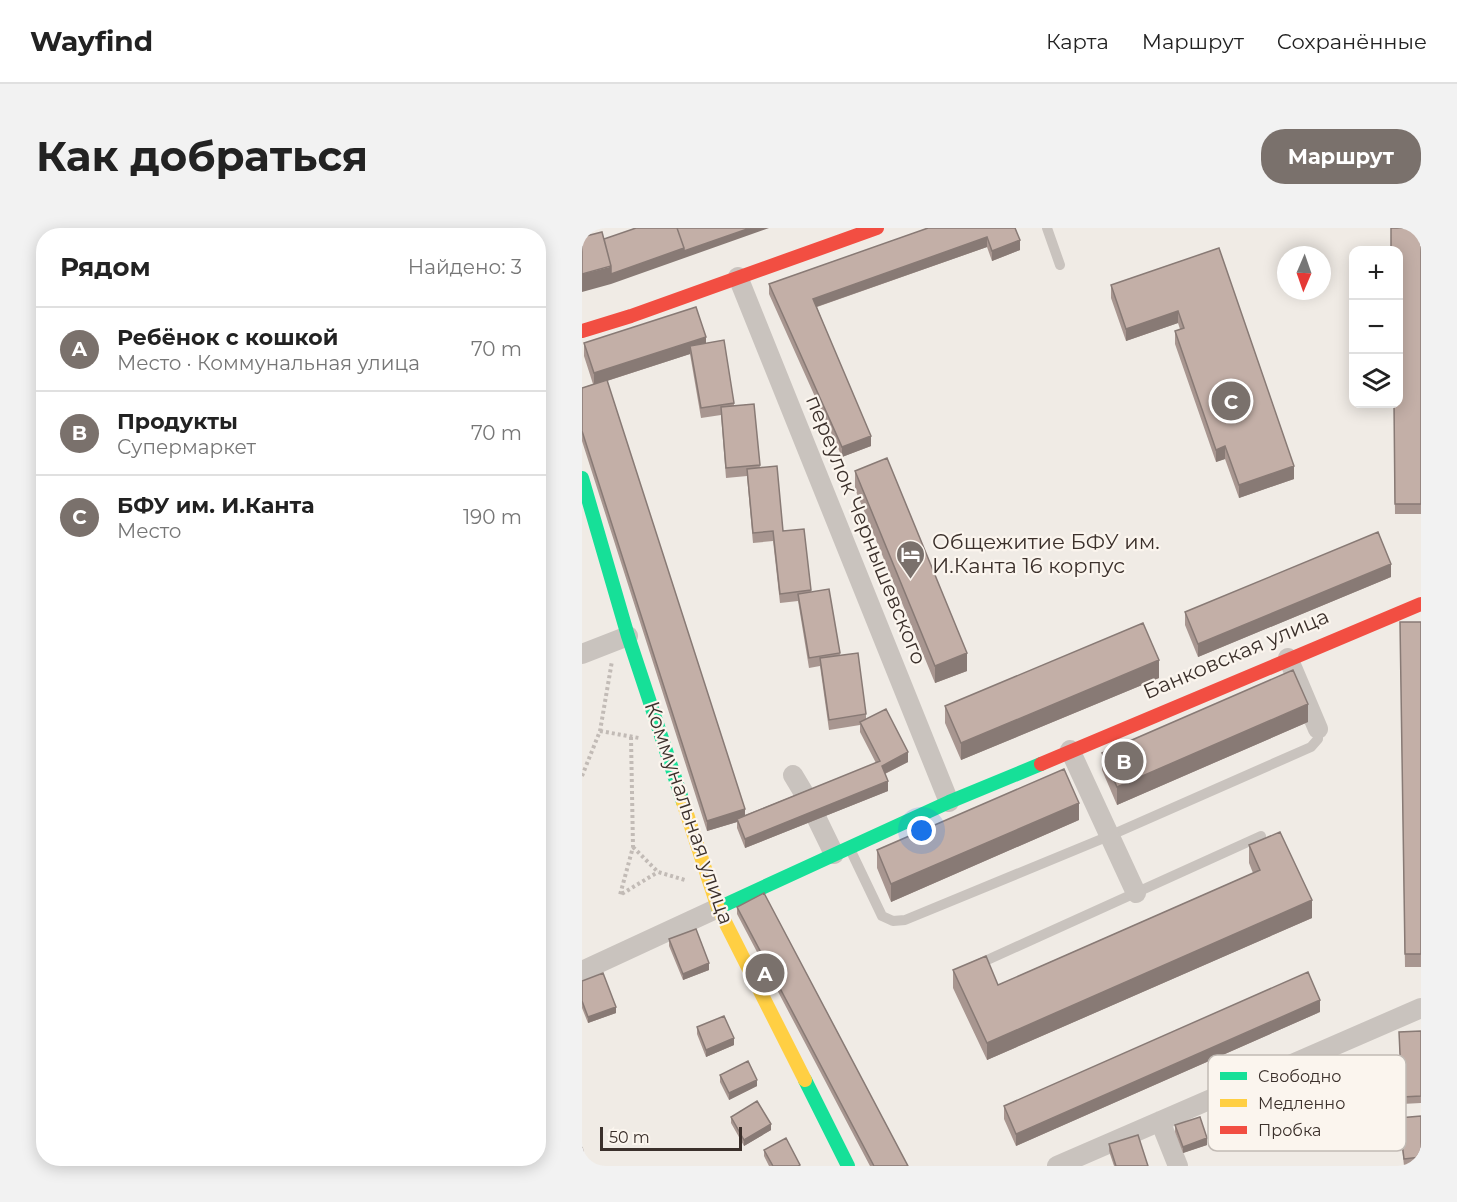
<!DOCTYPE html>
<html lang="ru">
<meta charset="utf-8">
<style>
body{margin:0;font-family:Montserrat,sans-serif;background:#f2f2f2;color:#222}
.controls{position:absolute;right:18px;top:18px;display:grid;overflow:hidden;border-radius:12px;box-shadow:0 3px 15px #0003}
.controls button{width:54px;height:54px;display:grid;place-items:center;padding:0;border:0;border-bottom:2px solid #e0e0e0;background:#fff;color:#222;font:30px sans-serif}
.compass{position:absolute;left:695px;top:18px;width:54px;height:54px;border-radius:50%;background:#fff;box-shadow:0 3px 15px #0003;rotate:182deg}
.scale{position:absolute;left:18px;bottom:15px;width:142px;box-sizing:border-box;padding-left:6px;border:3px solid #3b302b;border-top:0;font-size:16px;line-height:21px;white-space:nowrap;color:#3b302b;-webkit-text-stroke:4px #fbf5ee;paint-order:stroke}
.you{position:absolute;left:340px;top:603px;width:21px;height:21px;margin:-15px;border:4px solid #fff;border-radius:50%;background:#1a73e8;box-shadow:0 0 0 9px #1a73e833}
.badge{display:grid;place-items:center;width:39px;height:39px;border-radius:50%;background:#7a716c;color:#fff;font-size:20px;font-weight:700}
.pin{position:absolute;translate:-50% -50%;border:3px solid #fff;box-shadow:0 2px 6px #0006}
.list{margin:0;padding:0;list-style:none}
h2{display:flex;justify-content:space-between;align-items:center;height:78px;margin:0;padding:0 24px;font-size:26px}
h2 small{font-size:20px;font-weight:400;color:#767676}
.list li{display:grid;grid-template-columns:39px 1fr auto;gap:18px;align-items:center;box-sizing:border-box;height:84px;padding:0 24px;border-top:2px solid #e0e0e0}
.list b{display:block;font-size:22px;white-space:nowrap}
.list p{margin:0;font-size:20px;white-space:nowrap;color:#767676}
.list em{font-size:20px;font-style:normal;color:#767676}
.icon{flex:none;width:33px;height:33px;fill:none;stroke:currentColor;stroke-width:2;stroke-linecap:round;stroke-linejoin:round}
.map{position:relative;flex:none;width:839px;height:938px;overflow:hidden;border-radius:24px}
header{display:flex;align-items:center;gap:36px;box-sizing:border-box;height:84px;padding:0 30px;background:#fff;border-bottom:2px solid #e0e0e0}
header strong{font-size:28px}
nav{display:flex;gap:33px;margin-inline-start:auto;font-size:21px}
.intro{display:flex;align-items:center;justify-content:space-between;box-sizing:border-box;height:144px;padding:0 36px}
h1{margin:0;font-size:42px}
.button{padding:15px 27px;border-radius:24px;background:#7a716c;color:#fff;font-size:21px;font-weight:700}
main{display:flex;gap:36px;padding:0 36px}
aside{flex:1;background:#fff;border-radius:24px;box-shadow:0 3px 15px #0003}
.map>svg:first-child{display:block}
.lines{fill:none;stroke-linecap:round;stroke-linejoin:round}
.path{stroke:#c2bbb6;stroke-width:4;stroke-dasharray:3 3;stroke-linecap:butt}
.lane{stroke:#c9c3be;stroke-width:10}
.street{stroke:#c9c3be;stroke-width:20}
.fast{stroke:#16e098;stroke-width:14}
.slow{stroke:#ffcf43;stroke-width:14}
.jam{stroke:#f24e42;stroke-width:14}
.wall{fill:#a89690;fill-rule:evenodd}
.shaded-wall{fill:#887a75}
.building{fill:#c3afa7;stroke:#887a75;stroke-width:1.5}
.labels{text-anchor:middle;stroke-width:4.5;stroke-linejoin:round;paint-order:stroke}
.street-label{font-size:21px;fill:#3b302b;stroke:#fbf5ee}
.poi-label{font-size:21px;fill:#3b302b;stroke:#fbf5ee;text-anchor:start}
.key{fill:#fbf5ee;stroke:#c1bab4;stroke-width:1.5}
.key-label{font-size:16px;fill:#3b302b}
</style>
<header>
<strong>Wayfind</strong>
<nav><a>Карта</a><a>Маршрут</a><a>Сохранённые</a></nav>
</header>
<div class="intro"><h1>Как добраться</h1><a class="button">Маршрут</a></div>
<main>
<aside>
<h2>Рядом<small>Найдено: 3</small></h2>
<ul class="list">
<li><span class="badge">A</span><div><b>Ребёнок с кошкой</b><p>Место · Коммунальная улица</p></div><em>70 m</em></li>
<li><span class="badge">B</span><div><b>Продукты</b><p>Супермаркет</p></div><em>70 m</em></li>
<li><span class="badge">C</span><div><b>БФУ им. И.Канта</b><p>Место</p></div><em>190 m</em></li>
</ul>
</aside>
<div class="map">
<svg width="839" height="938" viewBox="0 0 839 938">
<rect width="100%" height="100%" fill="#f0ebe5"/>
<g class="lines">
<!-- path -->
<path class="path" d="M18,503L57,510
M49,509L51,619L38,667L76,644
M0,548L18,503L30,433
M51,619L76,644L103,652"/>
<!-- lane -->
<path class="lane" d="M465,0L478,37
M267,619L300,688L311,693L323,692L527,608L729,519L736,511V501
M392,738L679,608"/>
<!-- street -->
<path class="street" d="M156,49L367,574
M0,426L46,408
M706,430L736,501
M488,522L554,665
M211,547L226,572
M235,591L252,626
M0,743L136,680
M578,893L596,938
M475,938L839,780"/>
<!-- fast -->
<path class="fast" d="M0,250L46,408L101,574
M136,680L367,574L459,536
M223,852L266,938"/>
<!-- slow -->
<path class="slow" d="M101,574L136,680L223,852"/>
<!-- jam -->
<path class="jam" d="M0,103L49,88L295,0
M459,536L839,376"/>
</g>
<!-- wall -->
<path class="wall" d="M346,0L438,12V22L410,33L405,19L235,79L289,218L260,229L187,66V56Z
M839,0V286H813L812,176Z
M637,20L712,251L657,270L643,231L634,234L593,116V103L598,101L596,95L544,113L529,70V57Z
M2,115H124L152,175V178L172,176L178,240L201,303L222,301L229,364L247,361L258,427L284,486V491L326,534L303,546L306,563L163,620L155,600V594L125,603L0,213V160L11,156L2,128ZM108,126L119,190L139,187L144,250L165,248L171,315L191,313L198,375L216,373L227,440L238,438L247,502L278,497V504L294,535L163,587L25,153Z
M273,243L385,443L353,455L273,261Z
M809,349L616,429L603,397V384Z
M818,394H839V739H823Z
M577,450L379,532L363,495V478Z
M726,494L535,577L520,542V525Z
M497,592L309,674L295,640V622Z
M667,617L730,690L405,832L371,760V742L416,757L671,645L667,635Z
M155,679L326,938H288L155,686Z
M87,711L127,742L101,752L87,718Z
M0,753L34,785L6,795L0,780Z
M738,784L434,918L422,891V878Z
M115,799L152,817L124,829L115,806Z
M839,803V875L820,876L817,804Z
M138,847L175,858L147,872L138,854Z
M694,853L728,867L704,880L694,860Z
M640,883L682,896L652,912L640,889Z
M839,888V936L822,938L817,890Z
M149,889L189,902L162,918L149,895Z
M593,897L625,917L601,925L593,904Z
M527,916L566,938H532L527,923Z
M182,922L218,938H187L182,928Z"/>
<!-- shaded-wall -->
<path class="shaded-wall" d="M168,0H187L29,56L0,64V46L102,20Z
M405,9V19L231,80V71Z
M438,12V22L410,33V23Z
M596,83V95L544,113V101Z
M124,109V121L108,118V126L12,157V145Z
M289,208V218L260,229V219Z
M643,218V231L634,234V222Z
M712,238V251L657,270V257Z
M809,336V349L616,429V416Z
M385,425V443L353,455V438Z
M577,432V450L379,532V515Z
M726,476V494L535,577V559Z
M326,524V534L300,547V538Z
M306,553V563L163,620V611Z
M497,575V592L309,674V656Z
M163,581V591H155V594L125,603V593Z
M730,672V690L405,832V815Z
M127,735V742L101,752V746Z
M738,772V784L434,918V906Z
M34,779V785L6,795V789Z
M152,810V817L124,829V822Z
M175,852V858L147,872V865Z
M728,861V867L704,880V873Z
M682,889V896L652,912V905Z
M189,896V902L162,918V912Z
M625,910V917L601,925V919Z"/>
<!-- building -->
<path class="building" d="M54,0H95L102,20L29,46V38L22,11Z
M95,0H168L102,23V20Z
M346,0H433L438,12L410,23L405,9L231,71L289,208L260,219L187,56Z
M809,0H839V276H813L812,176H816V22H809Z
M20,4L29,38L0,46V9Z
M637,20L712,238L657,257L643,218L634,222L593,103L602,100L596,83L544,101L529,57Z
M114,79L124,109L12,145L2,115Z
M142,112L152,175L119,180L108,118Z
M25,152L163,581L125,593L0,203V160Z
M172,176L178,237L144,240L139,179Z
M305,230L385,425L353,438L273,243Z
M195,238L201,303L222,301L229,362L198,366L191,303L171,305L165,241Z
M796,304L809,336L616,416L603,384Z
M247,361L258,425L227,430L216,366Z
M818,394H839V726H823Z
M561,395L577,432L379,515L363,478Z
M276,425L284,486L247,492L238,430Z
M711,442L726,476L535,559L520,525Z
M304,481L326,524L300,538L306,553L163,611L155,591L298,533L278,494Z
M482,541L497,575L309,656L295,622Z
M698,604L730,672L405,815L371,742L404,728L416,757L678,642L667,617Z
M182,665L326,938H292L155,679Z
M114,701L127,735L101,746L87,711Z
M726,744L738,772L434,906L422,878Z
M21,745L34,779L6,789L0,773V753Z
M142,788L152,810L124,822L115,799Z
M839,803V868L820,869L817,804Z
M166,833L175,852L147,865L138,847Z
M175,873L189,896L162,912L149,889Z
M839,888V929L822,931L817,890Z
M618,889L625,910L601,919L593,897Z
M556,907L566,938H534L527,916Z
M204,910L218,937L216,938H191L182,922Z
M0,919L4,938H0Z"/>
<!-- icons -->
<defs>
<symbol id="hotel-pin" viewBox="-11 -11 22 30"><path d="M0 17L-7.5 6A9.5 9.5 0 1 1 7.5 6Z" fill="#7a716c" stroke="#fbf5ee"/><path d="M-6-4.5h1.5V1H6V5H4.5V3h-9V5H-6ZM-4 0a1.8 1.8 0 1 1 3.6 0ZM.5 0V-2.5h3Q6-2.5 6 0Z" fill="#fff"/></symbol>
</defs>
<g fill-rule="evenodd">
<use href="#hotel-pin" x="312" y="310" width="33" height="45"/>
</g>
<g class="labels">
<!-- street labels -->
<g class="street-label">
<text transform="translate(284 302) rotate(68)" y="7">переулок Чернышевского</text>
<text transform="translate(654 426) rotate(-23)" y="7">Банковская улица</text>
<text transform="translate(107 585) rotate(71)" y="7">Коммунальная улица</text>
</g>
<!-- poi labels -->
<g class="poi-label">
<text x="350" y="321">Общежитие БФУ им.<tspan x="350" dy="24">И.Канта 16 корпус</tspan></text>
</g>
</g>
<!-- legend -->
<rect x="626" y="827" width="198" height="96" rx="9" class="key"/>
<rect x="638" y="844" width="27" height="8" fill="#16e098"/>
<rect x="638" y="871" width="27" height="8" fill="#ffcf43"/>
<rect x="638" y="898" width="27" height="8" fill="#f24e42"/>
<g class="key-label">
<text x="676" y="854">Свободно</text>
<text x="676" y="881">Медленно</text>
<text x="676" y="908">Пробка</text>
</g>
</svg>
<div class="controls">
<button>+</button>
<button>−</button>
<button><svg class="icon" aria-label="layers" viewBox="0 0 24 24"><path d="M12 4l9 5-9 5-9-5zM3 14l9 5 9-5"/></svg></button>
</div>
<svg class="compass" viewBox="-18 -18 36 36"><path d="M0-13l5 13h-10z" fill="#e53935"/><path d="M0 13l5-13h-10z" fill="#767676"/></svg>
<div class="scale">50 m</div>
<div class="you"></div>
<div class="pin badge" style="left:183px;top:745px">A</div>
<div class="pin badge" style="left:542px;top:533px">B</div>
<div class="pin badge" style="left:649px;top:173px">C</div>
</div>
</main>
